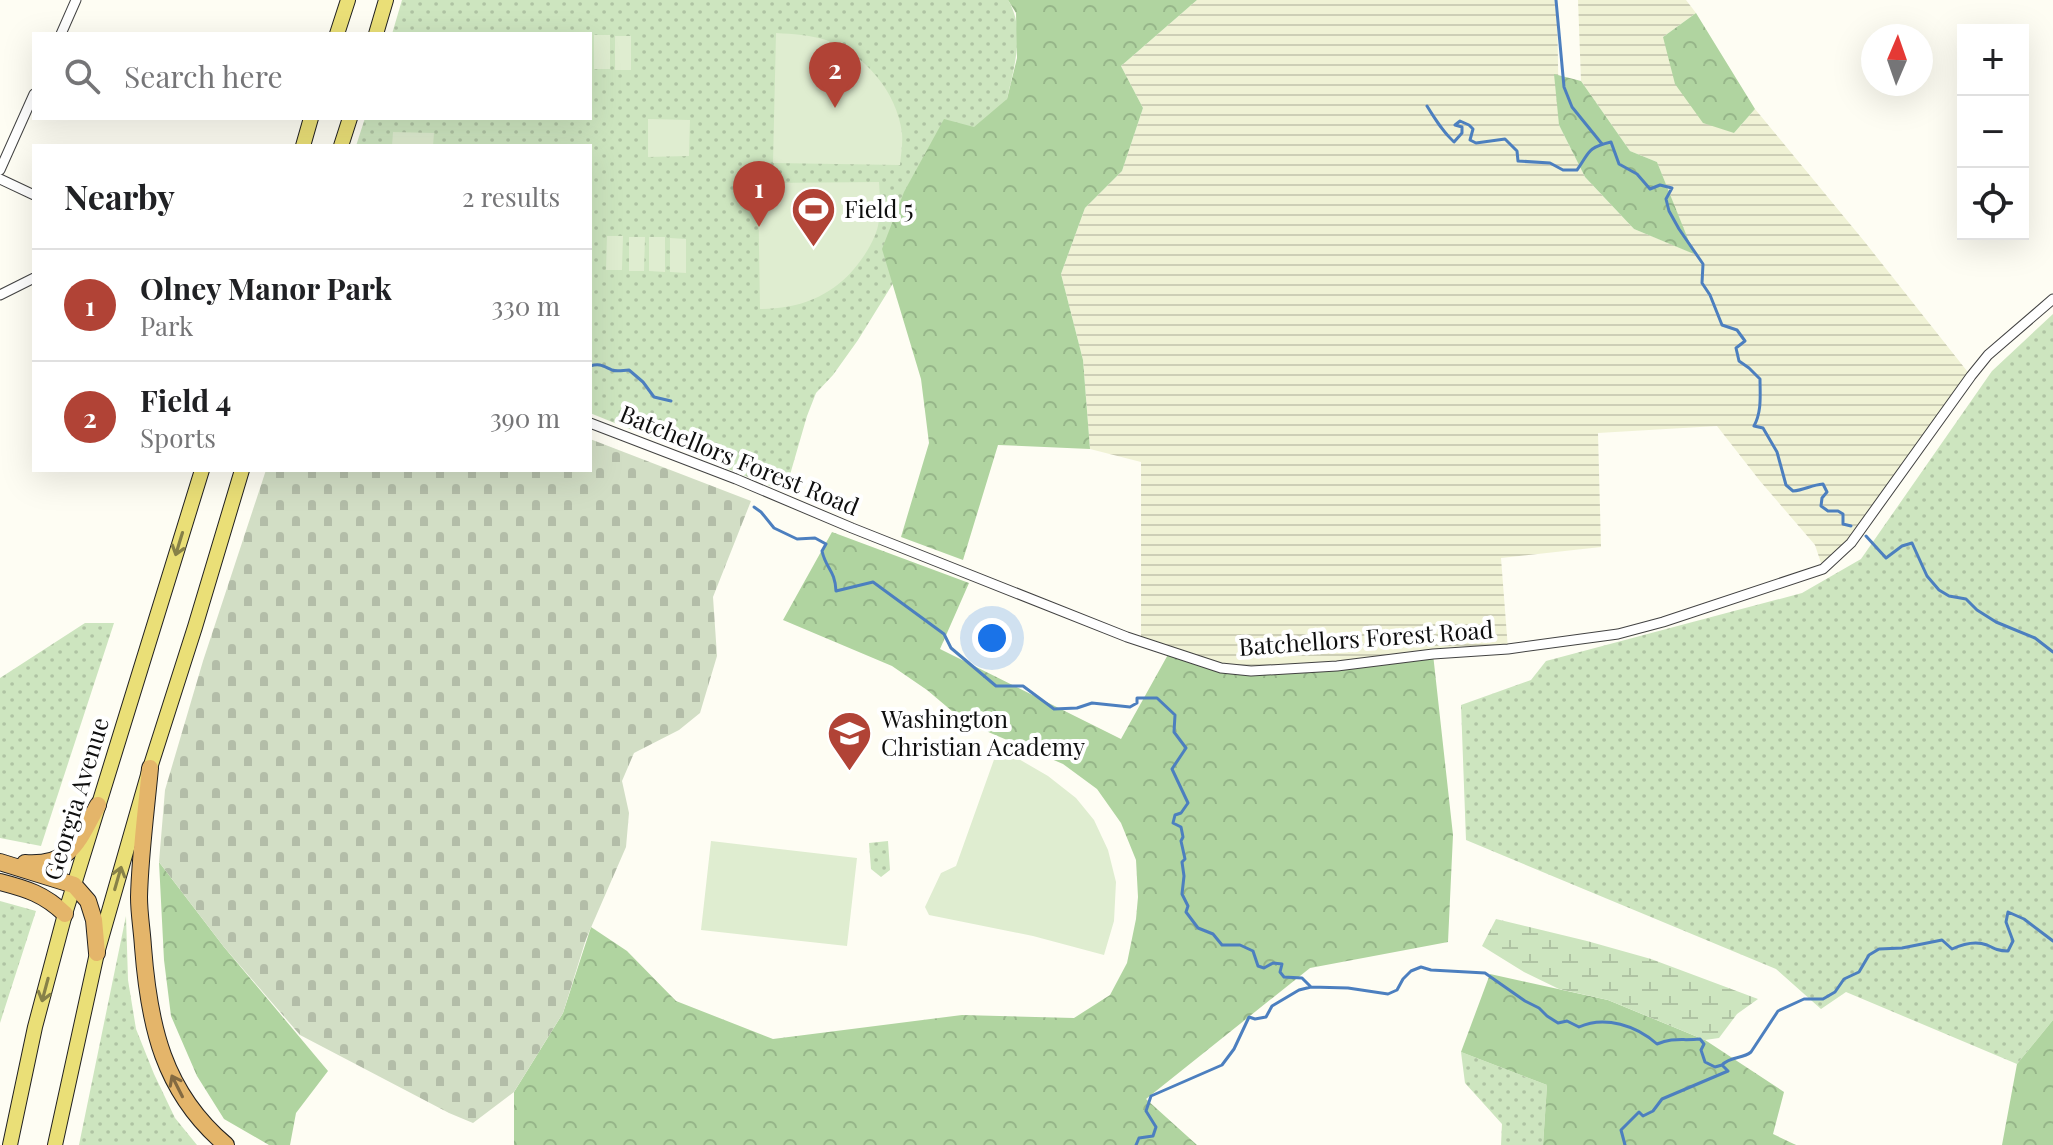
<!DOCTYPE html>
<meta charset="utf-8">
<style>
body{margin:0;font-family:"Playfair Display",serif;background:#f2f2f2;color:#202124}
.controls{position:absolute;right:24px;top:24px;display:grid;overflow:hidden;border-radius:0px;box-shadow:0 8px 32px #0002}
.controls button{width:72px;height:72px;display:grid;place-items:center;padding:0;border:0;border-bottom:2px solid #e0e0e0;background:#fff;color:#202124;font:40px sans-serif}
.compass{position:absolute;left:1861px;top:24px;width:72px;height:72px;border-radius:50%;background:#fff;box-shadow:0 8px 32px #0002;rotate:2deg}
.you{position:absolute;left:992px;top:638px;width:28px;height:28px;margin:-20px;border:6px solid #fff;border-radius:50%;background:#1a73e8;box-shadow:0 0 0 12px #1a73e833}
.badge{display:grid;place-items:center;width:52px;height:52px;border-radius:50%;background:#b14336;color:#fff;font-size:26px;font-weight:700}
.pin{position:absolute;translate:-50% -66px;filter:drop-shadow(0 2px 4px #0008)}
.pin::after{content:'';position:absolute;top:42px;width:28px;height:24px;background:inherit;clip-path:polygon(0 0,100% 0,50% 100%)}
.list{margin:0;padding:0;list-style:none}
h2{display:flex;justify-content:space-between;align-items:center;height:104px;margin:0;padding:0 32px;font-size:34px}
h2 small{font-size:26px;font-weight:400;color:#757577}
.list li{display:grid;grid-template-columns:52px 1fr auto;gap:24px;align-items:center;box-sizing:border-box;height:112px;padding:0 32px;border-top:2px solid #e0e0e0}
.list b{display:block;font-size:30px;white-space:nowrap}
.list p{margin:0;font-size:26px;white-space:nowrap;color:#757577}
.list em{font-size:26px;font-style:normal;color:#757577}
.icon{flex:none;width:44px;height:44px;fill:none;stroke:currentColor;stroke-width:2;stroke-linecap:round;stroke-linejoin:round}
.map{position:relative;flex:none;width:2053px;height:1145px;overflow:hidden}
.search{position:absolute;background:#fff;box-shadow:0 8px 32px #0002;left:32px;top:32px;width:560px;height:88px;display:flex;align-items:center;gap:20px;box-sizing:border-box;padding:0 28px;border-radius:0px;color:#757577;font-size:30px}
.panel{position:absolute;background:#fff;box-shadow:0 8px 32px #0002;left:32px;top:144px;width:560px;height:328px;border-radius:0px}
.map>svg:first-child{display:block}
.farmland{fill:url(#farmland-rules)}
.green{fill:url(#green-dots)}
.forest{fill:url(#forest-crowns)}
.wetland{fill:url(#wetland-marsh)}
.cemetery{fill:url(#cemetery-stones)}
.pitch{fill:#dfedd0}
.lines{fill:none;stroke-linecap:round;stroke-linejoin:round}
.stream{stroke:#4c7fbf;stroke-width:3}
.minor-casing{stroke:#424242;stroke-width:11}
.primary-casing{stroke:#202020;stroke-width:16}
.motorway-casing{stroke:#202020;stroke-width:18}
.minor{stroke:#fff;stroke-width:9}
.primary{stroke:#eadf77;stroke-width:14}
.motorway{stroke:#e4b56a;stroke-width:16}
.oneway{stroke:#878148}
.oneway2{stroke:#846a41}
.labels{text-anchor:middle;stroke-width:8;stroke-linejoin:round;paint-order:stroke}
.poi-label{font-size:24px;fill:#0f0f0f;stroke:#fff;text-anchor:start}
.street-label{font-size:24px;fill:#0f0f0f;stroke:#fff}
</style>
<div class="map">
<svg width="2053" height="1145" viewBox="0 0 2053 1145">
<defs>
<pattern id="farmland-rules" width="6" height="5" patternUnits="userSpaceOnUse" patternTransform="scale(2)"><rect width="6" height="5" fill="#f0f2d5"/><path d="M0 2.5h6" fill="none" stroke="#cdceb6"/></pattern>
<pattern id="green-dots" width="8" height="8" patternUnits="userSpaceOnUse" patternTransform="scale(2)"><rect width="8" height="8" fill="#cde5bf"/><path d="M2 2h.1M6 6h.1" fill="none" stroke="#afc3a3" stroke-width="1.8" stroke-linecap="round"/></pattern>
<pattern id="forest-crowns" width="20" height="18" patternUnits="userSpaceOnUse" patternTransform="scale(2)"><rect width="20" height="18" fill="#b0d4a0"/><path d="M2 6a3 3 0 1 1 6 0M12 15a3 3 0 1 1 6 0" fill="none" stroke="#96b589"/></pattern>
<pattern id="wetland-marsh" width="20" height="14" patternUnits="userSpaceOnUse" patternTransform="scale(2)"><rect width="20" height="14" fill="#cde5bf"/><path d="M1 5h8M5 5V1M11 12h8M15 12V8" fill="none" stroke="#afc3a3"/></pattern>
<pattern id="cemetery-stones" width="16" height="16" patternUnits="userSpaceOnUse" patternTransform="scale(2)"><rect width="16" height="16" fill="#d2dec5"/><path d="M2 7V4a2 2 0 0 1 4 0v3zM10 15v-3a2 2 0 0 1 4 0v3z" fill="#b3bda8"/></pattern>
</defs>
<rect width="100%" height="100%" fill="#fefdf3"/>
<!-- farmland -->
<path class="farmland" d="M1197,0H1557L1559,125L1585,177L1634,229L1693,253L1657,162L1630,151L1581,81L1578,0H1686L1696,13L1663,37L1734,133L1755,109L1864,241L1971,376L1851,543L1823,569L1815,545L1760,481L1717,426L1598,433L1601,547L1501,558L1508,649L1338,666L1221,668L1141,640V462L1090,449L1083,360L1061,274L1085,208L1122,171L1143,108L1121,66Z"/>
<!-- green -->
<path class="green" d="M402,0H1008C1026,29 1014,68 1007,99L858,340L833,375L816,393L807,416L785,492L590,413V146H356L365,118H590V34H392Z
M2053,314V1020L2017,1064L1846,992L1821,1009L1776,969L1466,840L1461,705L1531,680L1546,661L1802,593L1861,559L1992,371Z
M85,623H114L41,846L0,838V678Z
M888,841L890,870L881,877L871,869L869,843Z
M0,901L36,911L0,1023Z
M126,916L128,980L136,1029L154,1074L175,1118L197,1145H79Z
M1461,1052L1547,1085L1543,1145H1501L1502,1124L1465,1083Z"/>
<!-- forest -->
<path class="forest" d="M1008,0H1197L1121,66L1143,108L1122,171L1085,208L1061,274L1083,360L1090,449L998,445L963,560L901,537L929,443L921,379L882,249L904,192L944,119L974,127L1007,99L1017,58L1016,13Z
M1696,13L1755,109L1734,133L1703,123L1675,84L1663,37Z
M1554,74L1581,81L1630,151L1657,162L1694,254L1634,229L1585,177L1559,125Z
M832,532L969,583L940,649L1121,739L1170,651L1251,671L1433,654L1453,835L1448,942L1310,968L1146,1099L1197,1145H514V1092L563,1013L591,927L627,951L676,1001L773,1039L962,1015L1074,1018L1110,995L1127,963L1136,919L1138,897L1136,860L1121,823L1097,789L1063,764L965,722L927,690L892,666L783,620Z
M159,862L224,947L328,1071L296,1113L290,1145H269L224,1119L197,1076L171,1016L164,960Z
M1490,974L1608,1000L1705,1040L1784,1092L1773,1134L1796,1145H1543L1547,1085L1461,1052Z
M2053,1020V1145H2002L2017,1064Z"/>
<!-- wetland -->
<path class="wetland" d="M1496,919L1587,941L1651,959L1758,999L1737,1014L1719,1038L1705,1040L1608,1000L1559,989L1524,972L1482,946Z"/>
<!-- cemetery -->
<path class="cemetery" d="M590,439L751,501L713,597L717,656L700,713L679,730L634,753L622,781L629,813L626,847L586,939L563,1013L514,1092L473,1123L449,1113L300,1035L224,947L159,862L165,790L203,661L266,470H590Z"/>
<!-- pitch -->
<path class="pitch" d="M776,33C793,34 810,35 826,40C865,54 897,92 902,133C903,144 901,154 900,165L773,163Z
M594,35H610V69H594Z
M615,36H631V70H615Z
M648,119L690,120L689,156L648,157Z
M393,132L434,133L433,146H392Z
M879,182C880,196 881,212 878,226C874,242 864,257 854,269C829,298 797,309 760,309L758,183Z
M607,236H623L622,270H606Z
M629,237H645L644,271H629Z
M649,237H665V272L649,271Z
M670,238L686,239V273L670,272Z
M996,754L1017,758L1048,776L1076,798L1094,820L1108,850L1116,882L1114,921L1104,955L1033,936L929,915L925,907L941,873L956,866Z
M711,841L857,858L847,946L701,930Z"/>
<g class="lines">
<!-- stream -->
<path class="stream" d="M1556,0L1564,87L1572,107L1602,144
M1427,106C1435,119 1443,132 1454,142L1462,133V127L1455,125L1460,121L1469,125L1473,129L1470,140L1476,143L1505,139L1517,151L1518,161L1550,163L1563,170H1577C1590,152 1586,148 1611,142L1619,164L1637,174L1650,189L1660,185L1672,188L1666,199L1669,211L1679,229L1703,264L1702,283L1710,295L1722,325L1737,330L1745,341L1736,348L1739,361L1749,368L1760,379C1760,395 1762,411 1754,426L1763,428L1777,452L1786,485L1793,491C1805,490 1811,485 1823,484L1827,492L1822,498L1821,506L1828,511H1838L1843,514V524L1851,526
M590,366C600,363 603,366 612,370C617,372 624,370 629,370L643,382L654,397L671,401
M754,507L761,512L774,528L797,539L815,538L826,544L822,551C826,569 835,570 836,591L873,582L944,634L951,648L996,686H1023L1054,709L1077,708L1092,703L1130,707L1137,703V698H1157L1175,715L1174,732L1186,748L1172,769L1188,803L1181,813L1175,815L1173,823L1181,827L1183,837L1181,841L1185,859L1182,862L1184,876L1182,894L1188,906L1186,912L1198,928L1213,934L1222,945H1240L1253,951L1258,966L1264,968L1273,963L1282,964L1280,972L1284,977L1302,978L1311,987
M1866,536L1886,558L1902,546L1912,543L1927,576L1939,590L1949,596L1966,599L1977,610L1996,622L2035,638L2053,652
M1136,1145L1139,1138L1153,1136L1156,1127L1146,1111L1151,1096L1222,1065L1234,1049L1249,1017L1255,1019L1266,1017L1272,1006L1299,990L1311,987L1348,988L1388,994L1397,990L1403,979L1411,971L1421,967L1431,970L1485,973L1525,1001L1539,1008L1547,1016L1558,1023L1567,1021L1579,1027C1605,1015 1637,1026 1657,1044C1674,1037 1682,1041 1700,1039L1704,1044L1701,1050L1705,1062L1715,1067L1722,1065
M1625,1145L1621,1130L1639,1112L1643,1116L1653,1111L1662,1099L1728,1071L1722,1065C1730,1056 1743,1059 1751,1052L1778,1011L1804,999H1823L1835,992L1844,979L1859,972L1869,955L1879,949L1902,948L1942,940L1952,949C1963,944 1976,941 1987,945C1995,949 1999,951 2008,951L2013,941L2006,922L2008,912L2024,919L2053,941"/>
<defs>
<path id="minor" d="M61,34L76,0
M0,170L34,94
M0,179L34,195
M0,295L34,278
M590,423L736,479L852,528L1127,637L1221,668L1251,671L1337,666L1433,654L1508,649L1618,634L1663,622L1823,569L1851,543L1971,376L1988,355L2053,299"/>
<path id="primary" d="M337,34L348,0
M376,34L386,0
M303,146L311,118
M341,146L350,118
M10,1145L35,1027L65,914L202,470
M55,1145L97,953L150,768L195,627L242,470"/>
<path id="motorway" d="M150,768C146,811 140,855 139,897C139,914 142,930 143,947C149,1025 163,1092 226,1145
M0,862L74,885L88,901L94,920L97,953
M25,863C72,866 78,841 98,805
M0,882C27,889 44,894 65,914"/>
</defs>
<!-- minor casing -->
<use href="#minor" class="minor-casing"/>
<!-- primary casing -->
<use href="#primary" class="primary-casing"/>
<!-- motorway casing -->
<use href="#motorway" class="motorway-casing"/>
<!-- minor -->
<use href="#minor" class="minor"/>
<!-- primary -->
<use href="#primary" class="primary"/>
<!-- motorway -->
<use href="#motorway" class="motorway"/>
</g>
<!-- one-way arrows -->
<defs><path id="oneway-shaft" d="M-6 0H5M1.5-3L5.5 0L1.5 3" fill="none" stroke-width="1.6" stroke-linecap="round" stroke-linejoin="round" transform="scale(2)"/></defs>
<g class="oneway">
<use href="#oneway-shaft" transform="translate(179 544) rotate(107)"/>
<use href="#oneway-shaft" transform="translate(118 878) rotate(-74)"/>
<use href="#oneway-shaft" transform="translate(45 990) rotate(105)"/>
</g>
<use class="oneway2" href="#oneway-shaft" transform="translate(177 1086) rotate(-117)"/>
<!-- icons -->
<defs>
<symbol id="stadium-pin" viewBox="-11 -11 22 30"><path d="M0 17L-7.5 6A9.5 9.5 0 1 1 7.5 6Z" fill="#b14336" stroke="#fff"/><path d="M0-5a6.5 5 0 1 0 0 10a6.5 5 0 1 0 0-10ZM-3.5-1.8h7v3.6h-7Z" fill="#fff"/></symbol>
<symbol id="school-pin" viewBox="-11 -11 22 30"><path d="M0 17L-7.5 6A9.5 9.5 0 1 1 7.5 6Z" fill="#b14336" stroke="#fff"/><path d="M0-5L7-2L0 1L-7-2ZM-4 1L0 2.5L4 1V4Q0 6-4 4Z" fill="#fff"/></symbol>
</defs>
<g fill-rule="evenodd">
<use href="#stadium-pin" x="788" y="184" width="51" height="69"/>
<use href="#school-pin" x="824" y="708" width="51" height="69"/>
</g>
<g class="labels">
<!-- poi labels -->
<g class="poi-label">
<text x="844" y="218">Field 5</text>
<text x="881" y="728">Washington<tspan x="881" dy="28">Christian Academy</tspan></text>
</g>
<!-- street labels -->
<g class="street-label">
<text transform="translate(739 461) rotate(22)" y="8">Batchellors Forest Road</text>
<text transform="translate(1366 639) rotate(-4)" y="8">Batchellors Forest Road</text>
<text transform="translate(77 799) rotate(-73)" y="8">Georgia Avenue</text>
</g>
</g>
</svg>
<div class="controls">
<button>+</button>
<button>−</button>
<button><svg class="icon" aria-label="locate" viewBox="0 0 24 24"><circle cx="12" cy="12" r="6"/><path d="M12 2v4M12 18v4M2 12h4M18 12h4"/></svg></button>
</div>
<svg class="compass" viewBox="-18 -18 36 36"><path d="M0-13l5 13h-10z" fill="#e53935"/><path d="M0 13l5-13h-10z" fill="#757577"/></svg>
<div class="you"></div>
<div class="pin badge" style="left:759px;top:227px">1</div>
<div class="pin badge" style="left:835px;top:108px">2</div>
<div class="search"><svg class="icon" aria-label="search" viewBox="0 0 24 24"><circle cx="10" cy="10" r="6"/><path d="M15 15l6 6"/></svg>Search here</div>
<section class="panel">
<h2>Nearby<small>2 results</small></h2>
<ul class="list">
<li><span class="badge">1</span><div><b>Olney Manor Park</b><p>Park</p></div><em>330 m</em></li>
<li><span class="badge">2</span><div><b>Field 4</b><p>Sports</p></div><em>390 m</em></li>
</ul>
</section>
</div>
